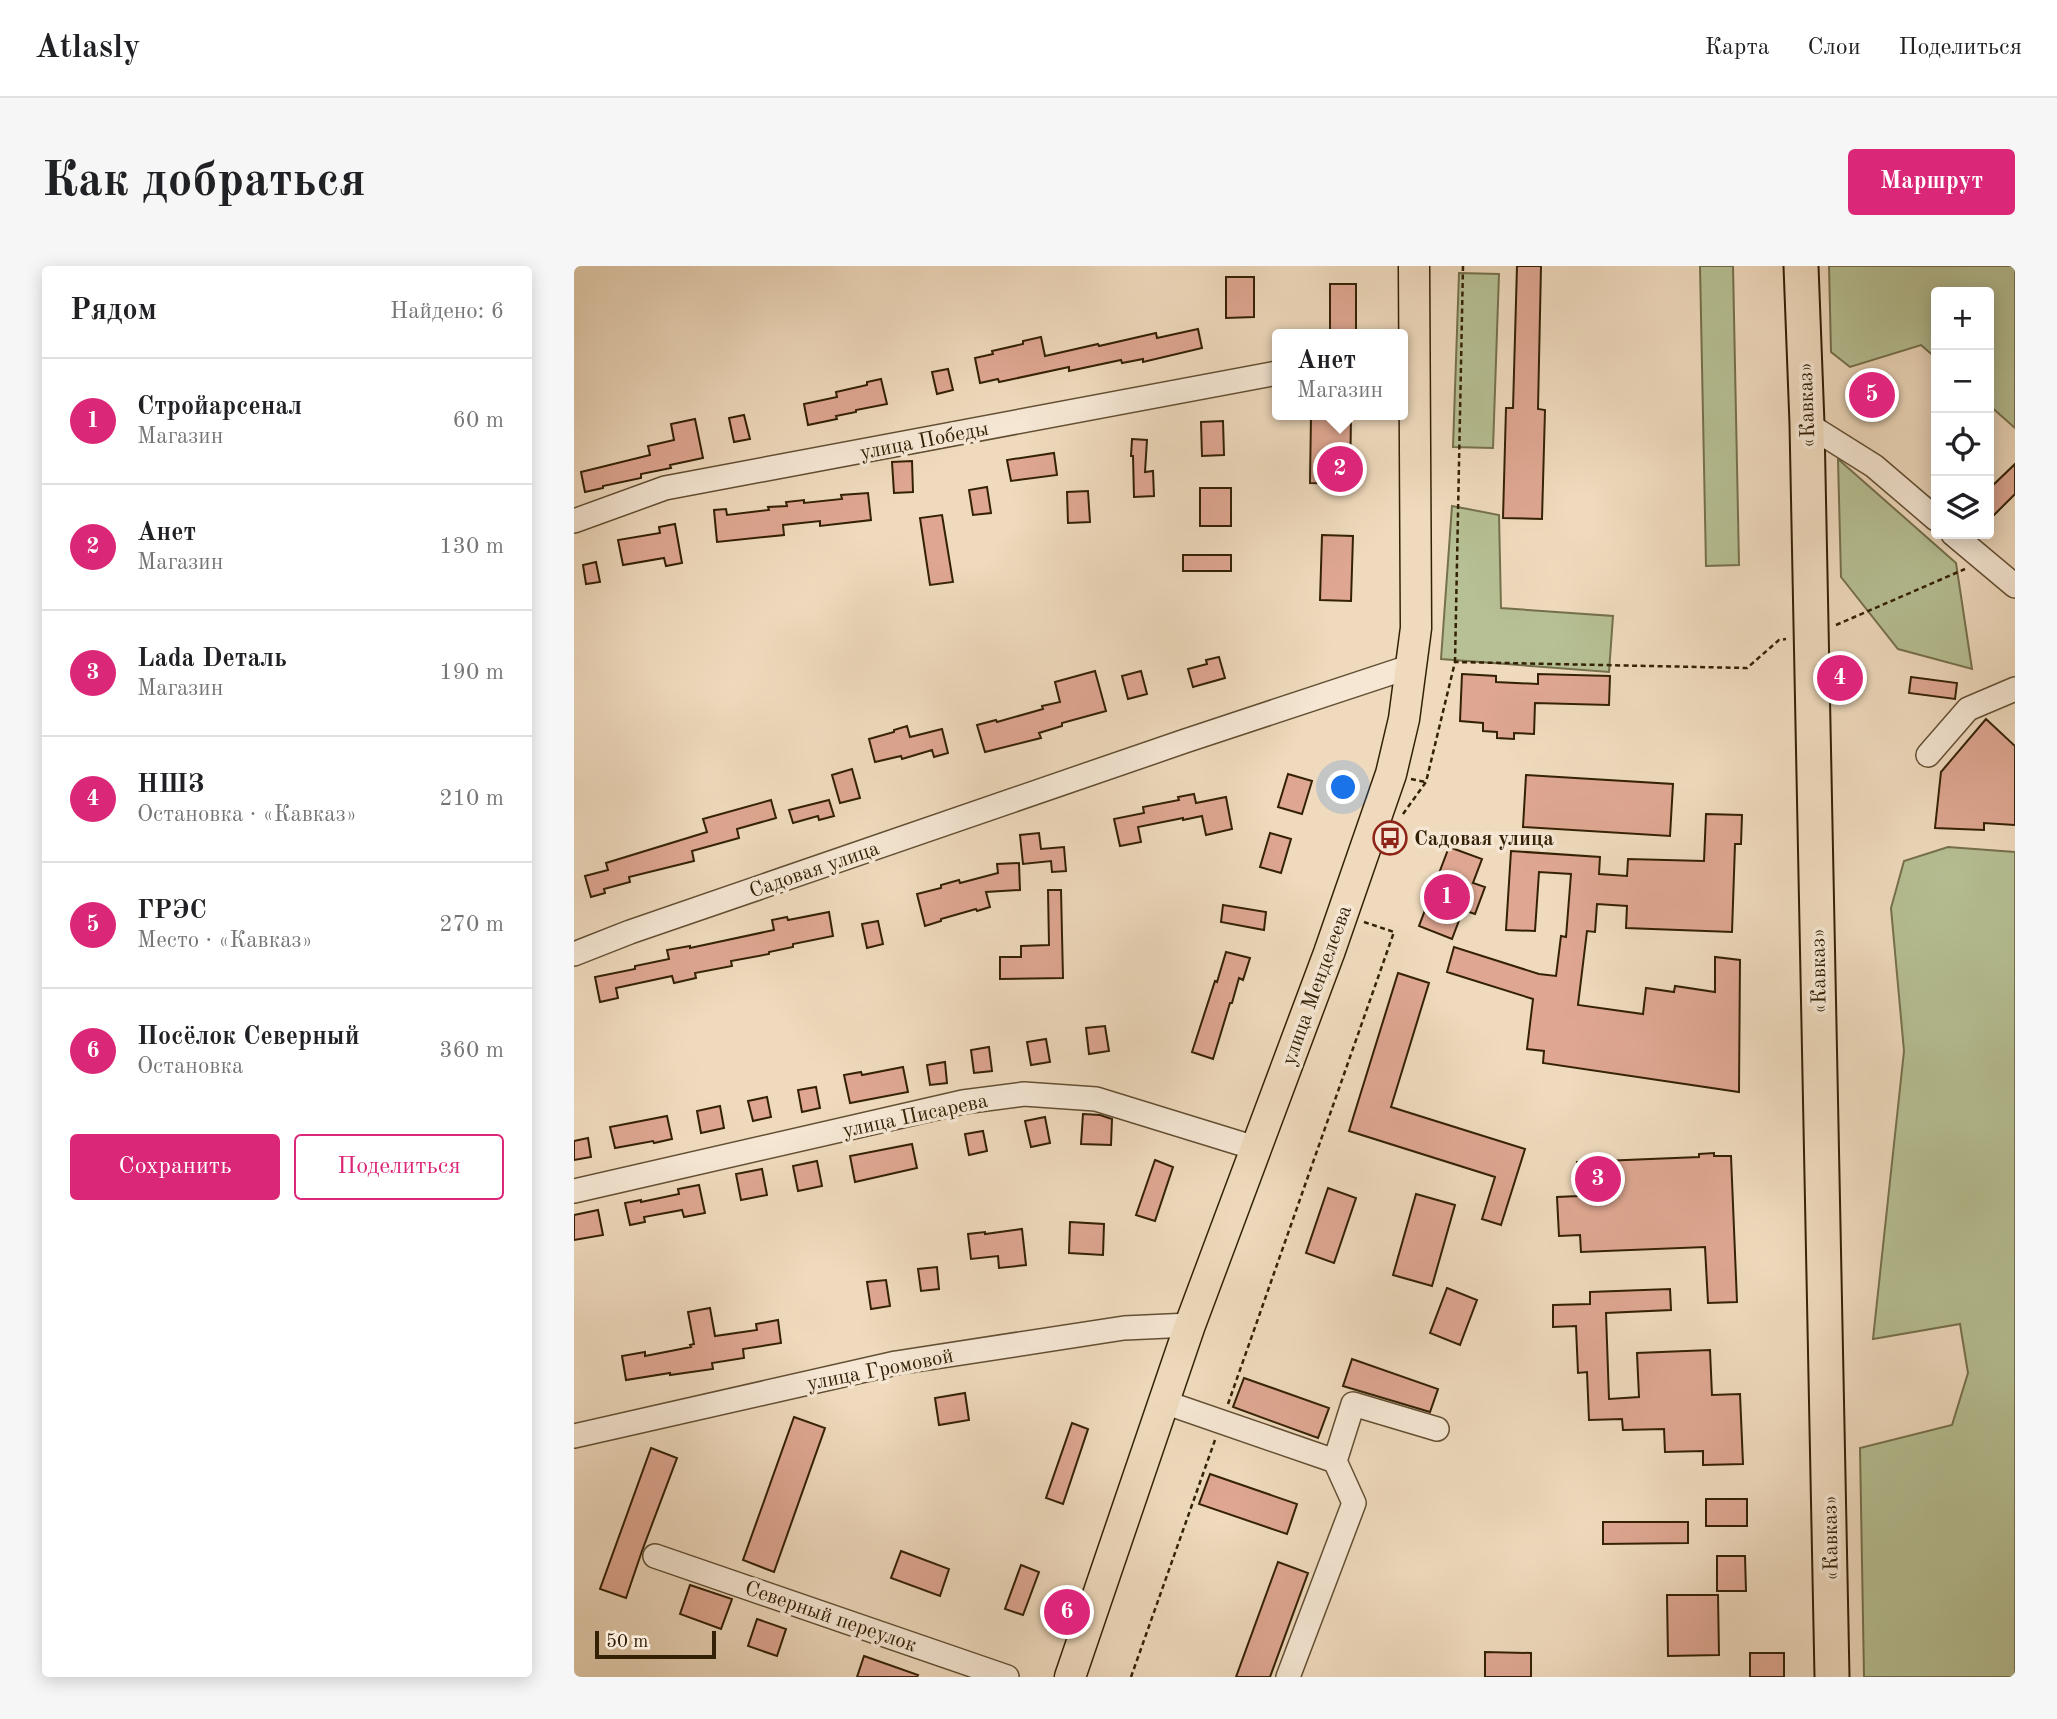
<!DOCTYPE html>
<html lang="ru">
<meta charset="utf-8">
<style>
body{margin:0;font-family:"Old Standard TT",serif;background:#f6f6f6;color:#202124}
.controls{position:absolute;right:21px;top:21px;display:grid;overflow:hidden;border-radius:7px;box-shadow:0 4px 18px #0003}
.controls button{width:63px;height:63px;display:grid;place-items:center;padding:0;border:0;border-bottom:2px solid #e0e0e0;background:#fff;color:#202124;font:35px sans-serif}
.scale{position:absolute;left:21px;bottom:18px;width:121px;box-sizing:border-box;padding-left:7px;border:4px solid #342105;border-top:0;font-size:19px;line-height:24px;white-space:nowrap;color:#342105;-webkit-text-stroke:5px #f5e7d4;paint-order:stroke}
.you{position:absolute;left:770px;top:522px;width:24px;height:24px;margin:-18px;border:5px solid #fff;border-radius:50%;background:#1a73e8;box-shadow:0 0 0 10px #1a73e833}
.badge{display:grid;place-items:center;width:46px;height:46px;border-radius:50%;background:#db2777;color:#fff;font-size:23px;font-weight:700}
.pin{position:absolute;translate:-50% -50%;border:4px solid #fff;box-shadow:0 2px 7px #0006}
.popup{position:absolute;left:698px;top:63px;width:136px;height:91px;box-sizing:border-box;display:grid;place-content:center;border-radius:7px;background:#fff;filter:drop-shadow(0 2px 5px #0005);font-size:23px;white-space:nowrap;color:#757577}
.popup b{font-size:26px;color:#202124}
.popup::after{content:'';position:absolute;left:50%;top:100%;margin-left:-14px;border:14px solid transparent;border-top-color:#fff}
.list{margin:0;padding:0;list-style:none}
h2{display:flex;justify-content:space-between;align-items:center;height:91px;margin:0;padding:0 28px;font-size:30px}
h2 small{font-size:23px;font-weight:400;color:#757577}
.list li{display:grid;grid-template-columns:46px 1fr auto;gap:21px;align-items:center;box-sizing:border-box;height:126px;padding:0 28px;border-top:2px solid #e0e0e0}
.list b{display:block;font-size:26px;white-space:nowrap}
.list p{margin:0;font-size:23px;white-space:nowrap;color:#757577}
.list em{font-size:23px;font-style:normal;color:#757577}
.actions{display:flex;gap:14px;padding:21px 28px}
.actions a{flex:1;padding:16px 0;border:2px solid #db2777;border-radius:7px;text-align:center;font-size:24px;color:#db2777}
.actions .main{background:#db2777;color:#fff}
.icon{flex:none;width:38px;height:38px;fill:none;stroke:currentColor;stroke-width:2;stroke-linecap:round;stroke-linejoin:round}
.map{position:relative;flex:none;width:1441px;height:1411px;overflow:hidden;border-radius:7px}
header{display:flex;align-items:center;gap:42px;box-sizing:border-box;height:98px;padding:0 35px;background:#fff;border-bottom:2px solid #e0e0e0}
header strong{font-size:33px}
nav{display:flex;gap:38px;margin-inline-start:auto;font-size:24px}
.intro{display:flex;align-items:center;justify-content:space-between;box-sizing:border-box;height:168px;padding:0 42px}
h1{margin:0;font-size:49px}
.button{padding:18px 32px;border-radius:7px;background:#db2777;color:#fff;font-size:24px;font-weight:700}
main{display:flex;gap:42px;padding:0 42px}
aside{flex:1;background:#fff;border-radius:7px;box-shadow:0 4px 18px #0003}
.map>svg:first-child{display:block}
.green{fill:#b6c094;stroke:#75704c;stroke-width:2}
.building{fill:#dfa792;stroke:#342105;stroke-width:2}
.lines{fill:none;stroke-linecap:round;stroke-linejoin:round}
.minor-casing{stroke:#634f33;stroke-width:26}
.major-casing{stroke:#342105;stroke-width:33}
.highway-casing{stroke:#342105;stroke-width:37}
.path{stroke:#342105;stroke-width:2.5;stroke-dasharray:5 3.5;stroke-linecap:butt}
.minor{stroke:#f5e7d4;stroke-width:23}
.major{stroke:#efdabd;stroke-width:30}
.highway{stroke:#efdabd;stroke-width:33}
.labels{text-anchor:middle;stroke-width:7;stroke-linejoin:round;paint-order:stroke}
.street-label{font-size:21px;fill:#342105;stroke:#f5e7d4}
.poi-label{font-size:21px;font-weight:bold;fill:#342105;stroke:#f5e7d4;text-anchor:start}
</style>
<header>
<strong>Atlasly</strong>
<nav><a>Карта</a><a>Слои</a><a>Поделиться</a></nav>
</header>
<div class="intro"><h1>Как добраться</h1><a class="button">Маршрут</a></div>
<main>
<aside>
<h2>Рядом<small>Найдено: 6</small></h2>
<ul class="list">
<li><span class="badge">1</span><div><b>Стройарсенал</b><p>Магазин</p></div><em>60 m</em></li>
<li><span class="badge">2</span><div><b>Анет</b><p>Магазин</p></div><em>130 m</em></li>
<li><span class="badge">3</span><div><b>Lada Dеталь</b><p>Магазин</p></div><em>190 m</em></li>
<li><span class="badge">4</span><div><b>НШЗ</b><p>Остановка · «Кавказ»</p></div><em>210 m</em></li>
<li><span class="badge">5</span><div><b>ГРЭС</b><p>Место · «Кавказ»</p></div><em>270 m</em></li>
<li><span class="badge">6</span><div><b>Посёлок Северный</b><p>Остановка</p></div><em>360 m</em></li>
</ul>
<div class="actions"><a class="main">Сохранить</a><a>Поделиться</a></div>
</aside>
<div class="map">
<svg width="1441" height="1411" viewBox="0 0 1441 1411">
<rect width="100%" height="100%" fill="#efdabd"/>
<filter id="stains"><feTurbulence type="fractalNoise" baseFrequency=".00286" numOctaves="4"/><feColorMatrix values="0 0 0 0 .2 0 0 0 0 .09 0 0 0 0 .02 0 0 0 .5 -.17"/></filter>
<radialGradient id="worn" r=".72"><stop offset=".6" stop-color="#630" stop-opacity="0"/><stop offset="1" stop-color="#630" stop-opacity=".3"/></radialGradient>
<!-- green -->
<path class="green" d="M1126,0H1159L1165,299L1132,300Z
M1255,0H1441V162L1415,139V26H1362V92L1347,79L1276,101L1257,86Z
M885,7L925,8L919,182L879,181Z
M1264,193L1382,297L1398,403L1324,383L1267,311Z
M878,240L925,249L927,342L1039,350L1035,406L867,393Z
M1374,581L1441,586V1411H1290L1286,1182L1378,1159L1394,1107L1386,1058L1299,1073L1330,785L1317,642L1330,595Z"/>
<!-- building -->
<path class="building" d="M943,0H967L964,143L971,144L968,253L929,252L932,142H939Z
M652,11H680V51L652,52Z
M756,18H782V67H756Z
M624,63L628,82L569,96V93L548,97L547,94L495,105V101L425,116L424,113L406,117L401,92L419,88L418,85L449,78V75L467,71L471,90L524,78L525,80L582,67L583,72Z
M374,103L379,124L363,128L358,106Z
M307,113L313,138L282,144V146L262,150L263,153L234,159L230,138L263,131L262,126L293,119V116Z
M170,149L176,173L160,176L155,152Z
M737,149H777L776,218L736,217Z
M121,153L129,192L96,199L97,202L67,208V212L29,220V222L11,226L7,206L76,189L74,180L100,174L97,158Z
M649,155L650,189L628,190L627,156Z
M558,173L573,174L571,206L579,205L580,230L560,231L559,190H557Z
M480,187L483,209L437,215L433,194Z
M338,195L339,226L320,227L318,196Z
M1441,198V228L1415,254V223Z
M413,221L417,247L399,249L395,224Z
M626,222H657V260H626Z
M514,225L516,256L494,257L493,226Z
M294,227L297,254L246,260V255L209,259L210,269L143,276L140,244L152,243L153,249L195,244L194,241L213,240L212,236L230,234V237L268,233L267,229Z
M368,249L379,316L356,319L346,252Z
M101,258L108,297L92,300L90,292L49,299L44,274L86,267L85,261Z
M748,269L779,270L777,335L746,334Z
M609,289H657V305H609Z
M22,296L26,316L12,318L9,299Z
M645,391L651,412L619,421L614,403L633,398L632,394Z
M521,405L532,445L488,457V460L465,467L467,472L411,486L403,459L422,454L423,456L469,443L468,440L486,436L481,416Z
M567,405L573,428L554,433L548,410Z
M888,408L922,410V416L964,418V408L1036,410L1035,439L961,437L960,468L940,467V473L923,472V466L909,465V457L886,455Z
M1337,411L1383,417L1381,433L1335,427Z
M1412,453L1441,480V559L1410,557V564L1361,562L1367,506Z
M333,460L336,471L368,463L374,487L360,491L358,484L328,493L327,490L301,496L295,473L320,466V464Z
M278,503L286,532L266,537L258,509Z
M714,508L738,515L728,548L704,541Z
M952,509L1099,518L1096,570L949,561Z
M620,528L622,537L652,531L658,563L632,569L628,550L609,554V552L564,561L567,576L546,580L540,553L570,547L569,541L605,534L604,531Z
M197,534L202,552L163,563L165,572L118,585L120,595L55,611L56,616L30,623L31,627L17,631L11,610L34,604L32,597L133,566L129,553Z
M255,534L260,550L245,554L244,550L219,557L215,544Z
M1132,548L1168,549L1167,578H1161L1158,666L1052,662L1053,640L1023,638L1021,666L1013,665L1004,739L1069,748L1072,722L1100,726L1101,720L1141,726V691L1166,694L1165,826L969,797L970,785L953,783L959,733L873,706L880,681L965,708L982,710L987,670L992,671L997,608L965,606L961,665L932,664L937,585L1026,591L1025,608L1053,610L1054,593L1130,595Z
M465,567L467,583L490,581L492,605L478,606L477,595L449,598L446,569Z
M696,567L717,573L707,607L686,601Z
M875,581L908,593L899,617L911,621L901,648L889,644L878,673L845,660Z
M445,597L446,624L412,626L416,641L403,645L402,643L367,653V655L351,660L343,628L367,622V619L385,614L386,617L424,607L423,598Z
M474,624H487L489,712L426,713V691H447V680L475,679Z
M649,639L692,646L690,664L647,656Z
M255,646L259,670L219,678V681L195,686V688L157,695L158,700L121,707L122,712L100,717L98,710L42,722L44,732L26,736L21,711L61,703V700L95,693L93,684L116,680V682L200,664L198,654L213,651L214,654Z
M304,655L309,678L293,682L288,658Z
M652,686L676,692L669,714L665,712L658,737H656L639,793L618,786L641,715L643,716Z
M824,707L855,717L817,841L951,883L927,959L908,953L921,911L775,865Z
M531,760L535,785L515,788L512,762Z
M472,773L476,796L457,799L453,776Z
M415,781L418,805L400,807L397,784Z
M371,796L373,817L356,819L353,799Z
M329,801L334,826L276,837L270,809L287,806L288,809Z
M242,821L246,842L228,846L224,824Z
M193,831L197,851L179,855L174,835Z
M146,840L150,862L127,867L123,845Z
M509,848L526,849L538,853L537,879L507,878Z
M93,850L98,873L80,877L79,875L41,882L36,861Z
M471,851L476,877L457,881L451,855Z
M409,865L413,885L395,889L391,868Z
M14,872L17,891L0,894V875Z
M338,878L343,902L281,916L276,890Z
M1140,887V890H1157L1163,1036L1134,1037L1131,981L1007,986L1006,969L985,970L983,931L1004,930L1003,896L1125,891V888Z
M581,894L599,901L581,955L562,949Z
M243,895L248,920L224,925L219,900Z
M188,903L193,929L167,934L162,908Z
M125,919L131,947L110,951L108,944L70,951L71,956L56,959L51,937L67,934V936L105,928L104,923Z
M754,922L782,932L760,997L732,987Z
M842,928L881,939L858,1020L819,1009Z
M24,944L29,969L0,974V949Z
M496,956L530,958L529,989L495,987Z
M448,963L452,999L425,1002L424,990L397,993L394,968L411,966V968Z
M363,1001L365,1023L347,1025L344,1003Z
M312,1014L316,1040L297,1043L293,1016Z
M873,1022L903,1034L886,1079L856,1067Z
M1096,1023L1097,1044L1032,1047L1035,1133L1065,1131L1063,1087L1136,1084L1138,1129L1166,1128L1169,1198L1129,1199V1185L1091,1186L1090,1163L1049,1164L1048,1153L1015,1154L1013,1106L1004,1107L1002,1060L979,1061V1039L1016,1038V1026Z
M136,1042L141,1070L183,1064L182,1058L204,1054L207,1077L169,1083L170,1092L138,1097L139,1103L96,1109V1107L52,1114L48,1090L71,1086V1090L117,1081L116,1079L120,1078L114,1046Z
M778,1093L864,1123L856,1146L769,1120Z
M670,1112L755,1142L744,1172L659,1141Z
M391,1127L395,1154L365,1159L361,1132Z
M220,1151L251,1162L200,1306L169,1294Z
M498,1157L514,1163L489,1238L472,1232Z
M77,1182L103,1192L68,1285L52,1332L26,1323Z
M636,1208L723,1238L713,1268L625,1238Z
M1132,1233H1173V1260H1132Z
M1029,1256H1114V1277L1029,1278Z
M327,1285L375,1303L366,1330L317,1312Z
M1143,1290H1171L1172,1325H1143Z
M704,1296L734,1307L696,1411H662Z
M447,1299L465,1306L449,1349L431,1343Z
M116,1319L158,1333L147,1363L106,1348Z
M1093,1329H1144L1145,1389L1094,1390Z
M183,1353L212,1363L203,1390L174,1380Z
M911,1386L957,1387V1411H911Z
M1176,1387H1210V1411H1176Z
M290,1390L344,1409L343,1411H283Z"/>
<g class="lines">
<defs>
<path id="minor" d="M1233,158L1300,200L1362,253
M0,255L91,222L703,107
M1379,268L1441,320
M1354,489L1394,443L1441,423
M0,688L56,666L611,475L838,400
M0,925L389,836L450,828L522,833L681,882
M590,1136L761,1195L780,1237L714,1411
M0,1170L322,1097L550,1062L616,1059
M761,1195L779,1138L863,1163
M81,1290L433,1411"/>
<path id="major" d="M496,1411L616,1059L755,687L817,508L830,453L842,362L840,0"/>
<path id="highway" d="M1227,0L1233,158L1258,1411"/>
</defs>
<!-- minor casing -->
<use href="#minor" class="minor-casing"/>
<!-- major casing -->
<use href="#major" class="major-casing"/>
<!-- highway casing -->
<use href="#highway" class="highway-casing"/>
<!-- path -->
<path class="path" d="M1262,359L1391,303
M881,396L889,0
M837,513L851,516
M829,548L852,516L881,396L1173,402L1205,374L1212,373
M654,1138L820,666L790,656
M557,1411L641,1174"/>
<!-- minor -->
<use href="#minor" class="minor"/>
<!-- major -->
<use href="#major" class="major"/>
<!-- highway -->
<use href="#highway" class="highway"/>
</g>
<!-- icons -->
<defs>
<symbol id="bus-ring" viewBox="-11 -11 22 22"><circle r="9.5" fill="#f5e7d4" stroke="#8f2418" stroke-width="1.5"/><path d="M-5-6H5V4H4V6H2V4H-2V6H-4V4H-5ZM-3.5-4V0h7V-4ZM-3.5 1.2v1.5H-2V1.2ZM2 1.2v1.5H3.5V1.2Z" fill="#8f2418"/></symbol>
</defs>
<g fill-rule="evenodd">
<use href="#bus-ring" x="797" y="553" width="38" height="38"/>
</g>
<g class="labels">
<!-- street labels -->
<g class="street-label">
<text transform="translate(1232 139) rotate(-92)" y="7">«Кавказ»</text>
<text transform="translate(350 174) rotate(-11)" y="7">улица Победы</text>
<text transform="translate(240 603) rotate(-19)" y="7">Садовая улица</text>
<text transform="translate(1244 705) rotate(-91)" y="7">«Кавказ»</text>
<text transform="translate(742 719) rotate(-70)" y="7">улица Менделеева</text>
<text transform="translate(341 849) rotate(-12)" y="7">улица Писарева</text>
<text transform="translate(306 1103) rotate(-11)" y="7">улица Громовой</text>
<text transform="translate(1256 1272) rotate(-91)" y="7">«Кавказ»</text>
<text transform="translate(257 1350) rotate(19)" y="7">Северный переулок</text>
</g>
<!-- poi labels -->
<g class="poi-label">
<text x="840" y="579">Садовая улица</text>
</g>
</g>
<rect width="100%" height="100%" filter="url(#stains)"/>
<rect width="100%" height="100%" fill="url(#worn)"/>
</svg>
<div class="controls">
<button>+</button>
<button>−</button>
<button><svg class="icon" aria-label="locate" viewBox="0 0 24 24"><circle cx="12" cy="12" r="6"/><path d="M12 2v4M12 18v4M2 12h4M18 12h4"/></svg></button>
<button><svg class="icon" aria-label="layers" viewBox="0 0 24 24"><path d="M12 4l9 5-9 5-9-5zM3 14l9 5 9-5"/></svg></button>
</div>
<div class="scale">50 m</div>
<div class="you"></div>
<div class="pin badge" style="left:873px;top:631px">1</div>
<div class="pin badge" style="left:766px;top:203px">2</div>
<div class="popup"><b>Анет</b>Магазин</div>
<div class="pin badge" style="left:1024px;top:913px">3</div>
<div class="pin badge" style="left:1266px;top:412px">4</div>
<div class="pin badge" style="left:1298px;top:129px">5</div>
<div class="pin badge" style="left:493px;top:1346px">6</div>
</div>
</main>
